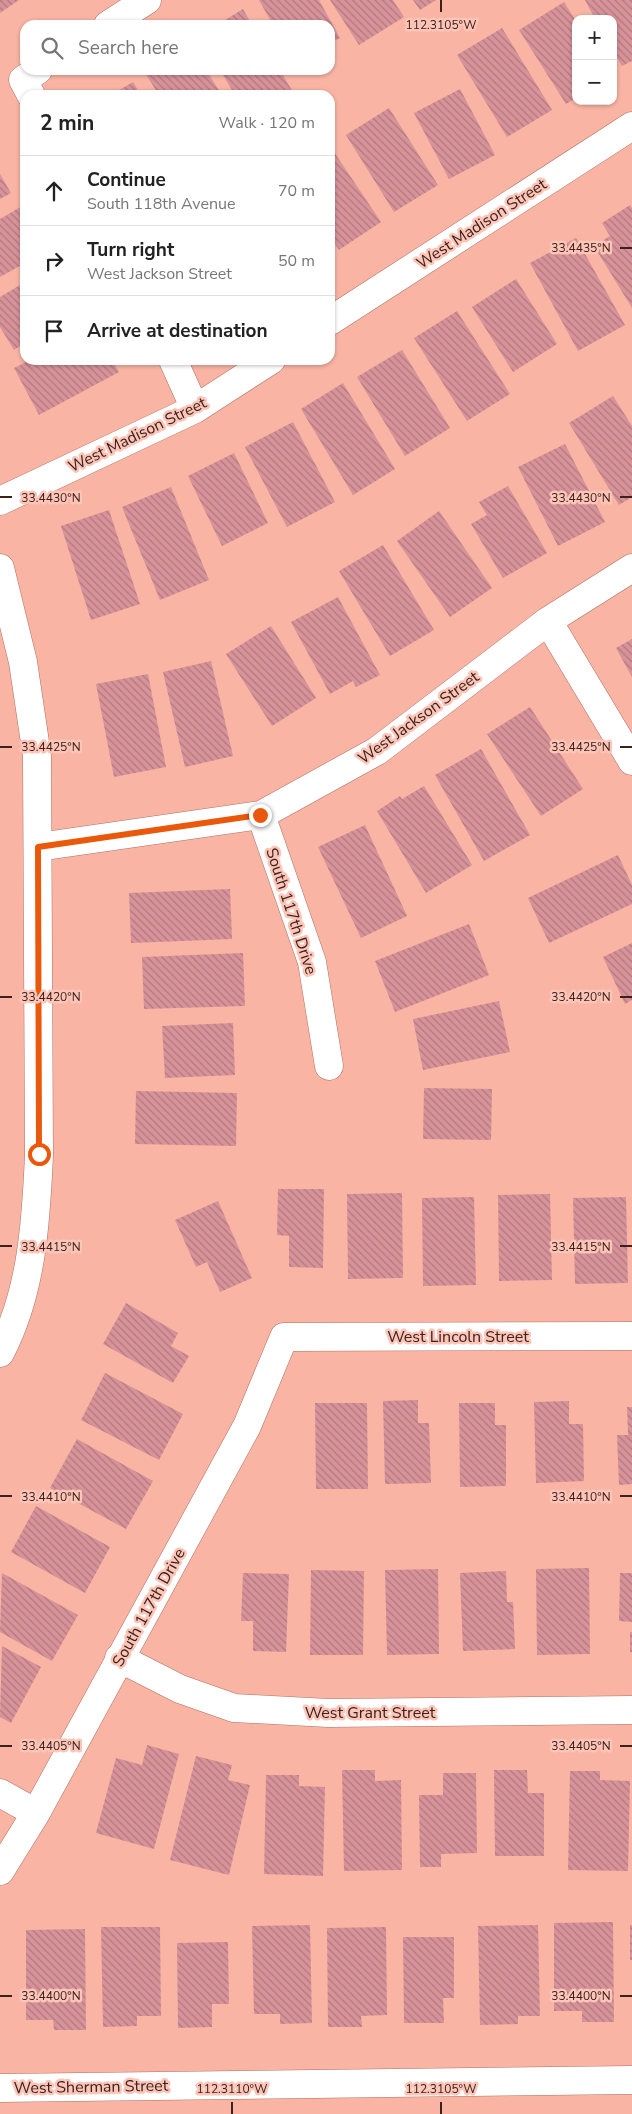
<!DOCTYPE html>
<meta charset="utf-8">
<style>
body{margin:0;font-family:"Nunito Sans",sans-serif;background:#f2f2f2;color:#222}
.controls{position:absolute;right:15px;top:15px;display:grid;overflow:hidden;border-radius:10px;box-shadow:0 1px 4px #0004}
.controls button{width:45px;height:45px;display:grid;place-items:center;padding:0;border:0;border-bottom:1px solid #e0e0e0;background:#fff;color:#222;font:25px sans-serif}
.stop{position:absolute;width:15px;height:15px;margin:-11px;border:4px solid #ea580c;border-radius:50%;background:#fff}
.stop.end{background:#ea580c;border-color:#fff;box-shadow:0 1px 5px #0008}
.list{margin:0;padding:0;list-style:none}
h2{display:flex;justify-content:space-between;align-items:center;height:65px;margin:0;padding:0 20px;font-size:21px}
h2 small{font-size:16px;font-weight:400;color:#767676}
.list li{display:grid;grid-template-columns:32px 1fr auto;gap:15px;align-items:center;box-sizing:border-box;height:70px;padding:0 20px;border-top:1px solid #e0e0e0}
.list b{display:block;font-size:19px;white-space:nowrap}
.list p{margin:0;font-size:16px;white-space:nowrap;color:#767676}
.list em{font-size:16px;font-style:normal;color:#767676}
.icon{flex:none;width:28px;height:28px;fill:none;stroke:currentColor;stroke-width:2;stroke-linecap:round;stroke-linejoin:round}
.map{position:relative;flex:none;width:632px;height:2114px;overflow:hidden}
.search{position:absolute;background:#fff;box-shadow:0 1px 4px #0004;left:20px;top:20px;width:315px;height:55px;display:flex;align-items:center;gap:12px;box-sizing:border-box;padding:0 18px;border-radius:15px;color:#767676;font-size:19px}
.panel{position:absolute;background:#fff;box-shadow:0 1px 4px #0004;left:20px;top:90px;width:315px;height:275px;border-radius:15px}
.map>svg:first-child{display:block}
.building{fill:url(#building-back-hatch)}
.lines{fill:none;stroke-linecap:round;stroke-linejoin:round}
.street-casing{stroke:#af7062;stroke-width:29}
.secondary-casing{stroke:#af7062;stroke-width:29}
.street{stroke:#fff;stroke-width:28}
.secondary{stroke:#fff;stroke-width:28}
.route{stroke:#ea580c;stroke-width:6}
.ticks{fill:none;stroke:#3b211c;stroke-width:2}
.labels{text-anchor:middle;stroke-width:5;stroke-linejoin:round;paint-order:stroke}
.street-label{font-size:16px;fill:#3b211c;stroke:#fdc5b8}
.ticks-label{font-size:12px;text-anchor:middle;fill:#3b211c;stroke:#fdc5b8;stroke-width:5;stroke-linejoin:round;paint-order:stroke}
</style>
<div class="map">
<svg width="632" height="2114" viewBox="0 0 632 2114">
<defs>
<pattern id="building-back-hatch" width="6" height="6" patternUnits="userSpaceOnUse" patternTransform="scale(1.25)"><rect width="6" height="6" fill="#d8939a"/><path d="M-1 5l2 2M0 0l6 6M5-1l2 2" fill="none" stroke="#b0787d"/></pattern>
</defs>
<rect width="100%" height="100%" fill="#f9b4a4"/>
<!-- building -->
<path class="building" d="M0,0H19L0,13Z
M259,0H319L340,38L330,43V25H273Z
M330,0H393L404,17L359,45Z
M413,0H436L420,10Z
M585,0H632V61L622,66L613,51V19H595Z
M564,2L576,21V98L566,104L519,30Z
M243,9L252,25H217Z
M502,28L552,110L507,137L457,55Z
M143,70H206L222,95H159Z
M220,70H280L294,94L235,95Z
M133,82L141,95H111Z
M460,89L495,155L449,179L414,113Z
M389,108L438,185L394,212L346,135Z
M330,146L381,222L339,250L330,236Z
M0,174L11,193L0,199Z
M24,205L25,263L0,277V219Z
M630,205L632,208V308L594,246L610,236L602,223Z
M576,238L625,325L578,351L530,263Z
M516,279L557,344L513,372L472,307Z
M25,282V343L14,350L0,327V297Z
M457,311L510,394L467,421L414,338Z
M402,350L450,428L405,456L357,377Z
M30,360H112L119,372L39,415L14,368Z
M343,383L395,469L353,495L301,409Z
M613,396L632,426V497L619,505L569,423Z
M293,422L335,502L287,527L245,447Z
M565,444L605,522L558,546L518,467Z
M234,453L268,523L222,546L188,476Z
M508,486L547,553L503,578L471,524L487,515L479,502Z
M171,487L209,580L160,600L122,507Z
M109,510L140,604L91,620L61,526Z
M439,511L492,588L450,617L397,541Z
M383,545L434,630L390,656L339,571Z
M338,597L380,675L356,687L353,681L330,694L291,622Z
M271,626L316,698L272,726L226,654Z
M632,639V677L616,648Z
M211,661L233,756L185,767L163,672Z
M148,674L166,767L114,777L96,684Z
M530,707L583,789L541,816L487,734Z
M481,749L530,835L484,861L435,775Z
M424,786L472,865L426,893L377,811L400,796L402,799Z
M365,825L407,916L361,938L318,847Z
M618,855L632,885V904L549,943L528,898Z
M230,889L232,939L131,943L129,893Z
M469,924L489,975L395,1012L375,961Z
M632,943V1000L625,1004L603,957Z
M243,953L245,1006L144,1009L142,957Z
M499,1001L510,1052L423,1070L413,1019Z
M233,1023L235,1075L165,1078L162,1026Z
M424,1088L492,1089L491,1140L423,1139Z
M136,1091L237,1093L236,1146L135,1144Z
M278,1189H324L323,1268L289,1267V1236L277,1235Z
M402,1193L403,1278L348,1279L347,1194Z
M550,1194L552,1280L499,1281L498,1195Z
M474,1197L476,1285L423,1286L422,1198Z
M626,1197L628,1283L575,1284L573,1198Z
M218,1201L252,1278L220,1292L207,1262L196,1267L175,1220Z
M126,1303L178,1333L171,1346L189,1356L173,1383L103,1344Z
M105,1373L183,1414L159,1460L81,1420Z
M418,1400V1423H429L431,1483L385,1484L383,1401Z
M569,1401V1424H583L584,1481L536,1483L534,1402Z
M315,1403H367L368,1489H316Z
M459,1403H495V1425H506V1486L460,1487Z
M627,1407H632V1484L619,1485L617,1435H628Z
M77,1439L153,1481L126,1529L50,1488Z
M36,1506L110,1547L85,1593L11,1552Z
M589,1568L590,1654L537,1655L536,1569Z
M438,1569L439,1654L387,1655L385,1570Z
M311,1570L364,1571L363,1655H310Z
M506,1571L507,1602H513L515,1649L463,1651L460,1573Z
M2,1573L78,1615L52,1661L0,1632Z
M243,1573L289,1574L286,1652L253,1651V1621H241Z
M620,1573H632V1622L619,1621Z
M630,1632H632V1652H630Z
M2,1646L41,1667L11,1723L0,1717Z
M147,1745L179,1754L154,1849L96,1833L116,1758L142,1765Z
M196,1756L232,1765L228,1780L250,1785L229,1875L170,1860Z
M342,1770H375V1781L401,1780L402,1870L344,1871Z
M494,1770H527L528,1793H544V1856H495Z
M570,1771H600V1780L630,1781L628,1871L568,1870Z
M443,1773H476L477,1853L441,1854V1867H420L419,1795H443Z
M266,1775H299V1786L325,1787L323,1876L264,1874Z
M613,1922L614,2022H582V2011H554V1923Z
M310,1925L312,2023L280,2024V2014H254L252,1926Z
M538,1925L540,2016H518V2024L480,2025L478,1926Z
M630,1925H632V1960H630Z
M101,1927H160L161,2016H137V2026L103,2027Z
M386,1927L387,2015L361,2016L362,2027H328L327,1928Z
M85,1929L86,2030H54L53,2020H26V1930Z
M403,1937H454V1998H443L444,2023H404Z
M228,1942L229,2004H212V2027L178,2028L177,1943Z"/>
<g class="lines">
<defs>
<path id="street" d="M108,25L147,0
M31,95L23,80L38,70
M330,321L632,126
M173,360L195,409
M0,501L195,409L271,360
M548,621L632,761
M261,815L312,962L329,1066
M38,847L261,815L377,751L548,621L632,568
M119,1658L180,1689L234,1708L328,1713L632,1710
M0,1793L36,1813
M0,1871L36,1813L247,1426L284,1337L632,1336
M0,2088L632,2080"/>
<path id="secondary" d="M0,568L23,662L37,756L39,1155C36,1222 32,1292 0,1353"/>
</defs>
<!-- street casing -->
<use href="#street" class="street-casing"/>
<!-- secondary casing -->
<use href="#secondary" class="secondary-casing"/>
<!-- street -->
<use href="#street" class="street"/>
<!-- secondary -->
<use href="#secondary" class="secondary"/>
</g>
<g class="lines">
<!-- route -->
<path class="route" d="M39,1154L38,847L260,815"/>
</g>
<!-- ticks -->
<path class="ticks" d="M441,0V12M620,248H632M0,497H12M620,497H632M0,747H12M620,747H632M0,997H12M620,997H632M0,1246H12M620,1246H632M0,1496H12M620,1496H632M0,1746H12M620,1746H632M0,1996H12M620,1996H632M232,2102V2114M441,2102V2114"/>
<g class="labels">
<!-- street labels -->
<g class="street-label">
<text transform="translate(481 223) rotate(-33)" y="6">West Madison Street</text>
<text transform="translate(137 434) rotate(-26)" y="6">West Madison Street</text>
<text transform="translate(418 717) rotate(-36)" y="6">West Jackson Street</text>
<text transform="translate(292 911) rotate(72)" y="6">South 117th Drive</text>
<text x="458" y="1342">West Lincoln Street</text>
<text transform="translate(148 1607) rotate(-61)" y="6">South 117th Drive</text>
<text x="370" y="1718">West Grant Street</text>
<text transform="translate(91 2086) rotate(-1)" y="6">West Sherman Street</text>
</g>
</g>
<g class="ticks-label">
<text x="441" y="29">112.3105°W</text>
<text x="581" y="252">33.4435°N</text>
<text x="51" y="502">33.4430°N</text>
<text x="581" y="502">33.4430°N</text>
<text x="51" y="751">33.4425°N</text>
<text x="581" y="751">33.4425°N</text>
<text x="51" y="1001">33.4420°N</text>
<text x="581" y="1001">33.4420°N</text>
<text x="51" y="1251">33.4415°N</text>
<text x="581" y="1251">33.4415°N</text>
<text x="51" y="1501">33.4410°N</text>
<text x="581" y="1501">33.4410°N</text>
<text x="51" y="1750">33.4405°N</text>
<text x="581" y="1750">33.4405°N</text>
<text x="51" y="2000">33.4400°N</text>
<text x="581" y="2000">33.4400°N</text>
<text x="232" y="2093">112.3110°W</text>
<text x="441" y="2093">112.3105°W</text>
</g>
</svg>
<div class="controls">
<button>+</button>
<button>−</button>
</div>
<div class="stop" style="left:39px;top:1154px"></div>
<div class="stop end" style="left:260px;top:815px"></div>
<div class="search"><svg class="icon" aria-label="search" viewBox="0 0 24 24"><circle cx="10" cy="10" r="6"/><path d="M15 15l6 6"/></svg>Search here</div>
<section class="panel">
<h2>2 min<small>Walk · 120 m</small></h2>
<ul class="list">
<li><svg class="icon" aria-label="ahead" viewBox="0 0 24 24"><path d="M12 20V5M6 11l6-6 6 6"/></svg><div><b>Continue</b><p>South 118th Avenue</p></div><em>70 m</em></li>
<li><svg class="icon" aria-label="right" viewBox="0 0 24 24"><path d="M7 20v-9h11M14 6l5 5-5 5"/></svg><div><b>Turn right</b><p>West Jackson Street</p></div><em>50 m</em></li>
<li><svg class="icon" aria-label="arrive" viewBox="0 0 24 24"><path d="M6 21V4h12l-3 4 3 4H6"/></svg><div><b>Arrive at destination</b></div></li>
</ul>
</section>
</div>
